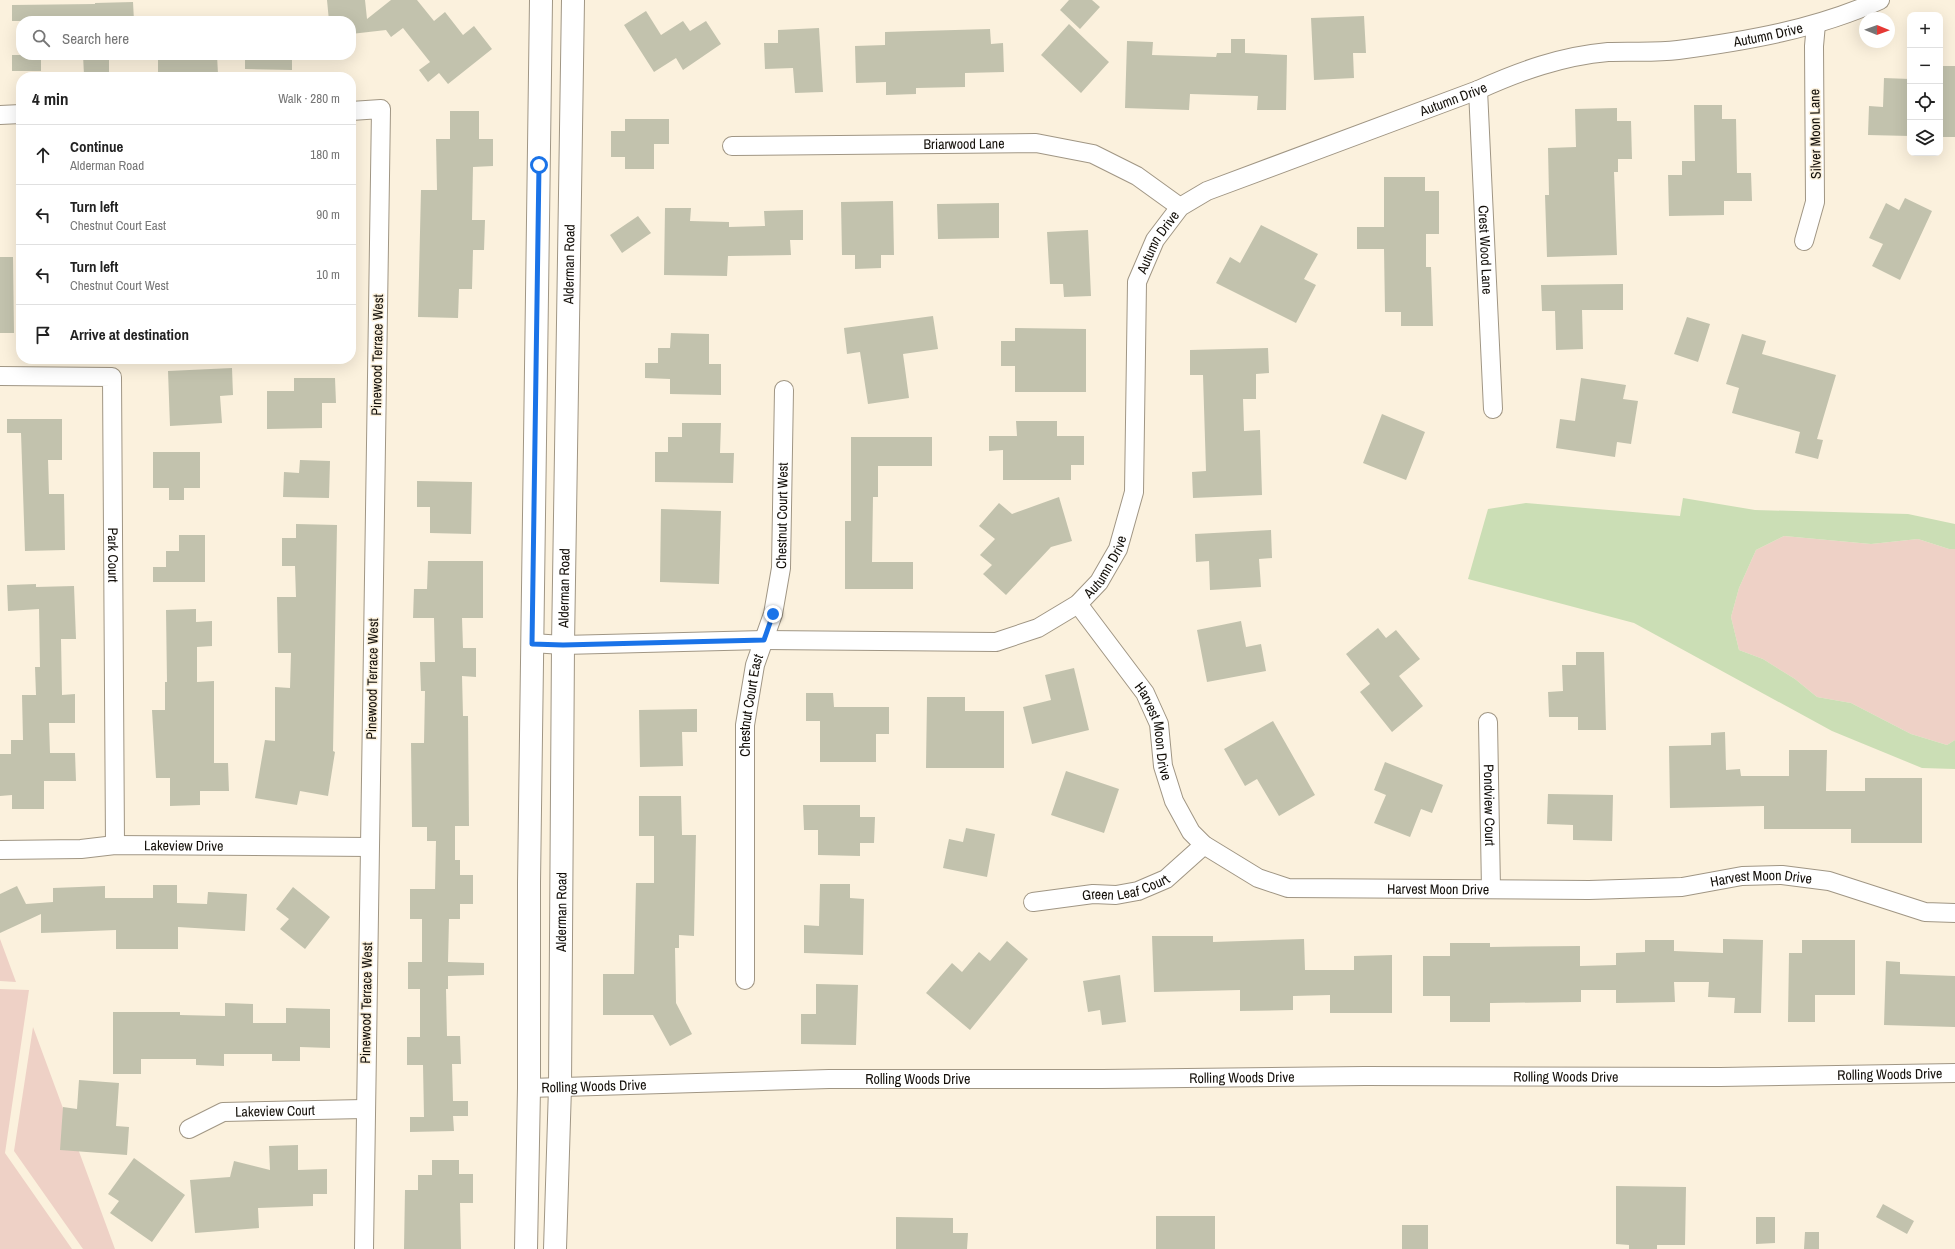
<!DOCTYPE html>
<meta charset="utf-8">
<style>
body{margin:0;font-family:"Archivo Narrow",sans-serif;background:#f2f2f2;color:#222}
.controls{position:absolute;right:12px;top:12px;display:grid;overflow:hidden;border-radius:8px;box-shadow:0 4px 16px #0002}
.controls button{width:36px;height:36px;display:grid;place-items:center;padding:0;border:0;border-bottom:1px solid #e0e0e0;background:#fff;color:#222;font:20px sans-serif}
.compass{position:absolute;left:1859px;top:12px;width:36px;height:36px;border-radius:50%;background:#fff;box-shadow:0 4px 16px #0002;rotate:91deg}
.stop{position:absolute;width:12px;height:12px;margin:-9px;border:3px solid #1a73e8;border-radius:50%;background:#fff}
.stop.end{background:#1a73e8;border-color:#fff;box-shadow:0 1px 4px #0008}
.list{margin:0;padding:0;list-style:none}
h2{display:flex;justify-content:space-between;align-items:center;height:52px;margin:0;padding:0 16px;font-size:17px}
h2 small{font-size:13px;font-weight:400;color:#767676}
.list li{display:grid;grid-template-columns:26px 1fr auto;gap:12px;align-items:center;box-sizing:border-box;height:60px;padding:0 16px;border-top:1px solid #e0e0e0}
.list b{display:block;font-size:15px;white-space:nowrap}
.list p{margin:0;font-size:13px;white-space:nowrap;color:#767676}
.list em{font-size:13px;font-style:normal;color:#767676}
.icon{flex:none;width:22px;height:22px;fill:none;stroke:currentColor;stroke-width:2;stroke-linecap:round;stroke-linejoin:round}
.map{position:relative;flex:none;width:1955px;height:1249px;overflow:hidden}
.search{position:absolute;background:#fff;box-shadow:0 4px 16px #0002;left:16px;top:16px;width:340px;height:44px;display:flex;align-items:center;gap:10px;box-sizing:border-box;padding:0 14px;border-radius:16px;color:#767676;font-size:15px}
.panel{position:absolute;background:#fff;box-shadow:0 4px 16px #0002;left:16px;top:72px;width:340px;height:292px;border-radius:16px}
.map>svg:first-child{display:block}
.green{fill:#eed1c6}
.water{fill:#cbdeb5}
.building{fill:#c2c2ad}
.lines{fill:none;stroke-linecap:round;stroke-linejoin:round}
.street-casing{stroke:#a09684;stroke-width:20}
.secondary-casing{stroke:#a09684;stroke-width:24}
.street{stroke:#fff;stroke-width:18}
.secondary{stroke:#fff;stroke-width:22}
.route{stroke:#1a73e8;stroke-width:5}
.labels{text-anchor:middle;stroke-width:3;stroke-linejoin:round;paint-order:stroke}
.street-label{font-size:14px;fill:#130f09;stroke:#fbf1dd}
</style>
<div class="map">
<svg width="1955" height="1249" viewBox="0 0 1955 1249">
<rect width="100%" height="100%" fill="#fbf1dd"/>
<!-- green -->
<path class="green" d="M1784,536L1871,544L1918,539L1949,549H1955V740L1947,745L1911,734L1851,703L1817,697L1795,679L1763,659L1739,650L1731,617L1739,588L1756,550Z
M0,939L16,982L0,981Z
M0,989L29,990L5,1153L72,1249H0Z
M33,1027L115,1249H83L14,1151Z"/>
<!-- water -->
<path class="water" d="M1683,498L1755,510L1908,514L1955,524V549H1949L1918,539L1871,544L1784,536L1756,550L1739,588L1731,617L1739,650L1763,659L1795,679L1817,697L1851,703L1911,734L1947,745L1955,740V769L1922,768L1832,731L1634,623L1468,579L1488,509L1526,503L1680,516Z"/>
<!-- building -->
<path class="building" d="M327,0H365L367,19L391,0H417L434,21L445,12L463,35L474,26L492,49L448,84L439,73L428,82L419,70L430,62L403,28L391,37L386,30L351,34V21H329Z
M1069,0H1092L1100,7L1080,29L1060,10Z
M133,2L134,21H12V5L95,4V3Z
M646,11L661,35L683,21L690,31L706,21L721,44L683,70L676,58L654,72L624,25Z
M1364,16L1366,53H1353L1354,78L1314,80L1311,18Z
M1069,24L1109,62L1081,93L1041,55Z
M819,28L823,92L795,93L793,68L765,69L764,43H778V30Z
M990,29L991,44L1003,43L1004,72L965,73V87L916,88V94L886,95V82L856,83L855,46L885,45V32Z
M1231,39H1245V53L1287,55L1286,110H1257L1258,96L1190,94L1189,110L1125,108L1127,41L1153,42L1152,55L1216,57L1217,53H1231Z
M12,55H41V71H12Z
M83,55H109V74L84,75Z
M158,55H217L218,74H158Z
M245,55H292V70L245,69Z
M1940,66H1955V137H1940Z
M1884,78L1910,79V136L1868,135L1869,106L1883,107Z
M1694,105H1722V119H1736L1737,173H1751L1752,201H1724V215L1669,216L1668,175H1682V161H1695Z
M1617,108V121H1631L1632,159H1618V172H1614L1617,255L1547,257L1545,195H1549L1548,148L1576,147L1575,109Z
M450,111H479V139H493V166L473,167L472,220H485L484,250H473L472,289H459L458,318L418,317L421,190H437L436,139H450Z
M625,119H669V144H654V169H625V157H611V131H625Z
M1384,177H1425V191H1439V234H1426V267H1431L1433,326H1401V312H1385L1384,249H1357V227H1384Z
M1905,198L1932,211L1900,280L1872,266L1883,244L1869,238L1886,203L1899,210Z
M893,201L894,255H881V268L855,269V255H842L841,202Z
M999,203V238L938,239L937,204Z
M665,208H691L690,221L729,222V227L765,226L764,211L803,210V240H790L791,255L728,256L727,276L664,275Z
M638,216L651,233L622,253L610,235Z
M1261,225L1318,254L1304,279L1316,285L1296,323L1216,283L1230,257L1240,263Z
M1088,230L1091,296L1064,297L1063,284H1050L1047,232Z
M0,257H13L14,333H0Z
M1623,284V310H1582L1583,349L1556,350L1555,311H1542L1541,285Z
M933,316L938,349L903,354L909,398L868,404L860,352L847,354L844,328Z
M1687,317L1710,324L1698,362L1674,354Z
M1015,328L1086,329V392H1015V366H1001V341H1015Z
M671,333L709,334V364H721V395L670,394V379L645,378V363H658V348H670Z
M1742,334L1766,341L1762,354L1836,375L1817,439L1823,440L1818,459L1795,453L1800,432L1732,413L1739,388L1726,384Z
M1268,348L1269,373L1256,374V399H1243L1244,431L1260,430L1262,495L1193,498L1192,472L1206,471L1203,375H1190V350Z
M232,368L233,395L220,396L222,423L170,426L168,371Z
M294,378H335L336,403H322V428L267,429V391H294Z
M1581,378L1626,385L1623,399L1638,401L1631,444L1617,442L1615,457L1556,448L1560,419L1575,421Z
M1382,414L1425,432L1406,480L1363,463Z
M7,419H62V460H48L49,494H64L65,550L25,551L21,433H7Z
M1016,421H1057V436H1084V465H1071V480H1003V450L989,451V436H1017Z
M682,423H721L720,453H734L733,483L655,482V452H668V437H682Z
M851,437H932V466H878V497H873L872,562H913V589H845V521H851Z
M153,452H200V488H184V500H169V488H153Z
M300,460L330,461L329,498L283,497L284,472L299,473Z
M417,481L472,482L471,534L430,533V507H417Z
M1059,497L1072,541L1051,547L1006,595L983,574L992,565L980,555L995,539L979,526L999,503L1012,514Z
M661,509L721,511L719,584L660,582Z
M296,524L337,525L333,751L335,752L328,796L300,791L297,805L255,798L265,740L275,741V687L290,688L291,653H278L277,597H296L295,566H282V538H296Z
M1271,530L1272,558L1259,559L1261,587L1210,590L1209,561L1196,562L1195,534Z
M179,535H205V582H153V567H166V551H179Z
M428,561H483V618H462L463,648H476V677L462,676L463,716H468L469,826H455V860H460V875H473V904H460V919H449L448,962L484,963V975L448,976V989H446L447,1036H460L461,1064H452L453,1101H468V1116H453L454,1131L410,1132V1117H424L423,1065H407V1037H420V989H408V962H422V919H410V889H435L436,841H427V827H412L411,743H424L425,691H421L420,662H435L434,618H413L414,589H427Z
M36,584V587L74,586L76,639H61L62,695L75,694V723H49L50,753H75L76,781H44V809H12V795L0,796V754H11V740H23L22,695H36L35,667H40L39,609L8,611L7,585Z
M196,609V622L212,621V646L197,647V682L214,681V763H228L229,791H200V805L170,806V778H156L152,710H165V682H167L166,610Z
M1241,621L1246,647L1261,644L1266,671L1207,682L1197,630Z
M1378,628L1386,638L1396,630L1420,659L1399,676L1423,706L1392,732L1360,692L1370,684L1346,654Z
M1576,652H1604L1606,730H1578V717H1549L1548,692L1563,691L1562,665H1576Z
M1074,668L1089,730L1032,744L1023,707L1051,700L1045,675Z
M806,693H833L834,707H889V734H876V762H820V721H806Z
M927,697H965V711H1004V768H926Z
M697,709V732H682L683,766L640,767L639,710Z
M1273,721L1315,795L1279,816L1257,779L1245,786L1224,749Z
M1725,732L1726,770L1740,769L1741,776H1789V750H1827L1826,791H1865V778H1922V843H1851V829H1764V806L1670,808L1669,746L1711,745V733Z
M1385,762L1443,785L1432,813L1421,809L1410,837L1374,823L1386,795L1374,790Z
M1066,771L1119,789L1104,833L1051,815Z
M1548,794L1613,795L1612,841L1573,840V825L1547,824Z
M639,796H681L682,835H696L694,936L679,935V948H675L676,1003L692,1034L670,1046L653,1015H603V974H634L636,883H654V836H639Z
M803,805H860V817H875L874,843H860V856L818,855V830H804Z
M966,828L995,834L987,877L943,868L949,839L963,842Z
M820,884H850V898L864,899L863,955L804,953V925L819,926Z
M153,885H177V903L207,904L208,892L247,894L245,931L178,927V949H116V930L41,933V914L0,933V894L17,886L26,904L53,902V888L105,886V898H153Z
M293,887L330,917L305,949L280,929L289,919L276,909Z
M1152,936H1213V942L1304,939L1305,970H1354V956L1392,955V1013H1330V995L1293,996V1010L1240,1011V990L1154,992Z
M1723,939L1763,940L1761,1013H1734L1735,998L1708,997L1709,982H1674L1675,1002L1616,1003V990H1581V1002L1490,1003V1022H1450V996H1423V956H1450V943H1490V947L1580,946V966L1616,965V953L1645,952V940H1674V951L1723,953Z
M1802,940H1855V995H1815V1022H1788L1789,953H1802Z
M1007,941L1028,959L970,1030L926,993L952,963L962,972L979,952L990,961Z
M1886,961L1900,962V974L1955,976V1027L1884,1025Z
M1120,975L1126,1022L1102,1025L1100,1010L1088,1012L1083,981Z
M816,984L858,985L856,1045L801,1044V1014H816Z
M225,1003L253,1004V1023H286V1008L330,1009V1048L300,1047V1061H272V1054H224V1066L196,1065V1059H141V1074H113V1012H180V1015L225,1016Z
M79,1080L119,1083L116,1126L129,1127L127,1155L60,1150L63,1107L77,1109Z
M298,1145V1170L327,1169V1194H313V1206L258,1208L259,1228L195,1233L190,1180L230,1177L234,1161L270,1170L269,1146Z
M134,1158L185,1195L152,1242L110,1213L119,1201L108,1194Z
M432,1160H459V1174H473V1203H460L461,1249H404L405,1190H418V1175H432Z
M1616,1186L1686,1187L1685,1245H1657V1249H1629V1245L1616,1244Z
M1883,1204L1914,1221L1907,1234L1876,1217Z
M1156,1216H1215V1249H1156Z
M896,1217L953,1218V1233H968L967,1249H896Z
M1756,1217H1775V1243L1756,1244Z
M1402,1225H1428V1249H1402Z
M1805,1232H1819V1249H1804Z"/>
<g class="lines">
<defs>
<g id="street">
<path id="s1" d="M1478,90L1493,409"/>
<path d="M351,111L381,109L364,1249"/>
<path d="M0,115L21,114"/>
<path id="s2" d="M732,146L1036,143L1093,154L1137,176L1180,207"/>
<path d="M1804,241L1815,202L1814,46L1816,24"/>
<path id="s3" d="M0,376L112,377L115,845"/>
<path id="s4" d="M1078,604L1145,693L1159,724L1163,766L1174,801L1191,832L1204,845L1258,878L1288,888L1589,890L1682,887L1742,876L1782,875L1829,881L1925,912L1955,913"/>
<path id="s5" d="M532,643L563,645L764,640L996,642L1038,628L1078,604L1099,582L1118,549L1134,492L1137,282L1155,240L1180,207L1207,191L1478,90C1520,71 1562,56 1608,52C1631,51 1655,53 1678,50C1746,41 1817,29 1880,0"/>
<path id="s6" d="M1488,722L1491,889"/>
<path id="s7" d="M0,850L81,849L115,845L369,847"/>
<path id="s8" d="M1033,902L1093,894L1116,895L1138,891L1166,879L1204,845"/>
<path id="s9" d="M745,980V725L755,665L773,614L781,568L784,390"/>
<path id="s10" d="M529,1088L829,1079H1102L1365,1076L1720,1077L1955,1073"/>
<path id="s11" d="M189,1129L223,1112L364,1109"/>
</g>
<g id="secondary">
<path d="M526,1249L529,1088V883L541,0"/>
<path id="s12" d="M555,1249L560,1087L563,645L573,0"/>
</g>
</defs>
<!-- street casing -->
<use href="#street" class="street-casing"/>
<!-- secondary casing -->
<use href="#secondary" class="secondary-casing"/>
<!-- street -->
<use href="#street" class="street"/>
<!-- secondary -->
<use href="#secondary" class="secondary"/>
</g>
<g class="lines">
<!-- route -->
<path class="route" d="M539,165L532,644L563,645L764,640L773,614"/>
</g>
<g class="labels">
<!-- street labels -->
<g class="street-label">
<text dy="5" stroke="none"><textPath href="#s5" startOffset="1598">Autumn Drive</textPath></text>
<text dy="5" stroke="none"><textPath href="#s5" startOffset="1274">Autumn Drive</textPath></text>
<text transform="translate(1815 134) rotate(-91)" y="5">Silver Moon Lane</text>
<text dy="5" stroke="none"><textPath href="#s2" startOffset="232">Briarwood Lane</textPath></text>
<text dy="5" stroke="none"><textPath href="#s5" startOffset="938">Autumn Drive</textPath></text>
<text dy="5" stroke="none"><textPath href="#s1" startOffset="160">Crest Wood Lane</textPath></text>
<text dy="5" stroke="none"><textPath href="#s12" startOffset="985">Alderman Road</textPath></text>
<text transform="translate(377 355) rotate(-89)" y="5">Pinewood Terrace West</text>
<text dy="5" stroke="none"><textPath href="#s9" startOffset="469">Chestnut Court West</textPath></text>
<text dy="5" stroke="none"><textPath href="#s3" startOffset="290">Park Court</textPath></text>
<text dy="5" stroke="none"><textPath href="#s5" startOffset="602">Autumn Drive</textPath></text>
<text dy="5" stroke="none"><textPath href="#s12" startOffset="661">Alderman Road</textPath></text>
<text transform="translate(372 679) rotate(-89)" y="5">Pinewood Terrace West</text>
<text dy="5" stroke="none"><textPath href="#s9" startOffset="275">Chestnut Court East</textPath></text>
<text dy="5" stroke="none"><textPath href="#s4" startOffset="151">Harvest Moon Drive</textPath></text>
<text dy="5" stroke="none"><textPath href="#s6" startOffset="83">Pondview Court</textPath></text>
<text dy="5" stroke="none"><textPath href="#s7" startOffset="184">Lakeview Drive</textPath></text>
<text dy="5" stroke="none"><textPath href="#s4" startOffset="847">Harvest Moon Drive</textPath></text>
<text dy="5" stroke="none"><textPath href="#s8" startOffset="94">Green Leaf Court</textPath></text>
<text dy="5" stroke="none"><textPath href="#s4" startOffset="523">Harvest Moon Drive</textPath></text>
<text dy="5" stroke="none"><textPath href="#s12" startOffset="337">Alderman Road</textPath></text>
<text transform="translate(366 1003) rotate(-89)" y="5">Pinewood Terrace West</text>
<text dy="5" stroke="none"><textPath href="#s10" startOffset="1361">Rolling Woods Drive</textPath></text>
<text dy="5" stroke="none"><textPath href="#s10" startOffset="1037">Rolling Woods Drive</textPath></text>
<text dy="5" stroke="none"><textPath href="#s10" startOffset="713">Rolling Woods Drive</textPath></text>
<text dy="5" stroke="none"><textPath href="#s10" startOffset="389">Rolling Woods Drive</textPath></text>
<text dy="5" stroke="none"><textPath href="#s10" startOffset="65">Rolling Woods Drive</textPath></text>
<text dy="5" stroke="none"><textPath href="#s11" startOffset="90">Lakeview Court</textPath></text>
</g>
</g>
</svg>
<div class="controls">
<button>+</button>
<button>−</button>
<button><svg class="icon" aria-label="locate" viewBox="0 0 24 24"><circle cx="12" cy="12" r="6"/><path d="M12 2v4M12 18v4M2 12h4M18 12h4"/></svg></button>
<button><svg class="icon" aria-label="layers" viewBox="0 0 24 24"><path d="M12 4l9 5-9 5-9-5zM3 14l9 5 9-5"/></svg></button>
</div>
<svg class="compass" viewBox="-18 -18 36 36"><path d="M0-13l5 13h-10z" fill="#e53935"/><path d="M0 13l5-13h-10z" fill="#767676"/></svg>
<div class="stop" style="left:539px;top:165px"></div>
<div class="stop end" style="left:773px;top:614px"></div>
<div class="search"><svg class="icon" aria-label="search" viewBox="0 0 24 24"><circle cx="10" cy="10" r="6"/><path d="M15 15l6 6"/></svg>Search here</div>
<section class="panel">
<h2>4 min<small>Walk · 280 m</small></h2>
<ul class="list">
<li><svg class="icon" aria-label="ahead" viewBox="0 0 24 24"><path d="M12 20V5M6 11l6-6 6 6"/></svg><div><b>Continue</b><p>Alderman Road</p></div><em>180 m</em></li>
<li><svg class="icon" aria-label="left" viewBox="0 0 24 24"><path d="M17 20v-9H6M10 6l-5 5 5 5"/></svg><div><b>Turn left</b><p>Chestnut Court East</p></div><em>90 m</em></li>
<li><svg class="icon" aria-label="left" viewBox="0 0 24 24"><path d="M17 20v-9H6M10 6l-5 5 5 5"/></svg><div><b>Turn left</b><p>Chestnut Court West</p></div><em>10 m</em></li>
<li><svg class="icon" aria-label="arrive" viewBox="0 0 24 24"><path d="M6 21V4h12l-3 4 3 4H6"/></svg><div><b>Arrive at destination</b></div></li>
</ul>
</section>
</div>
